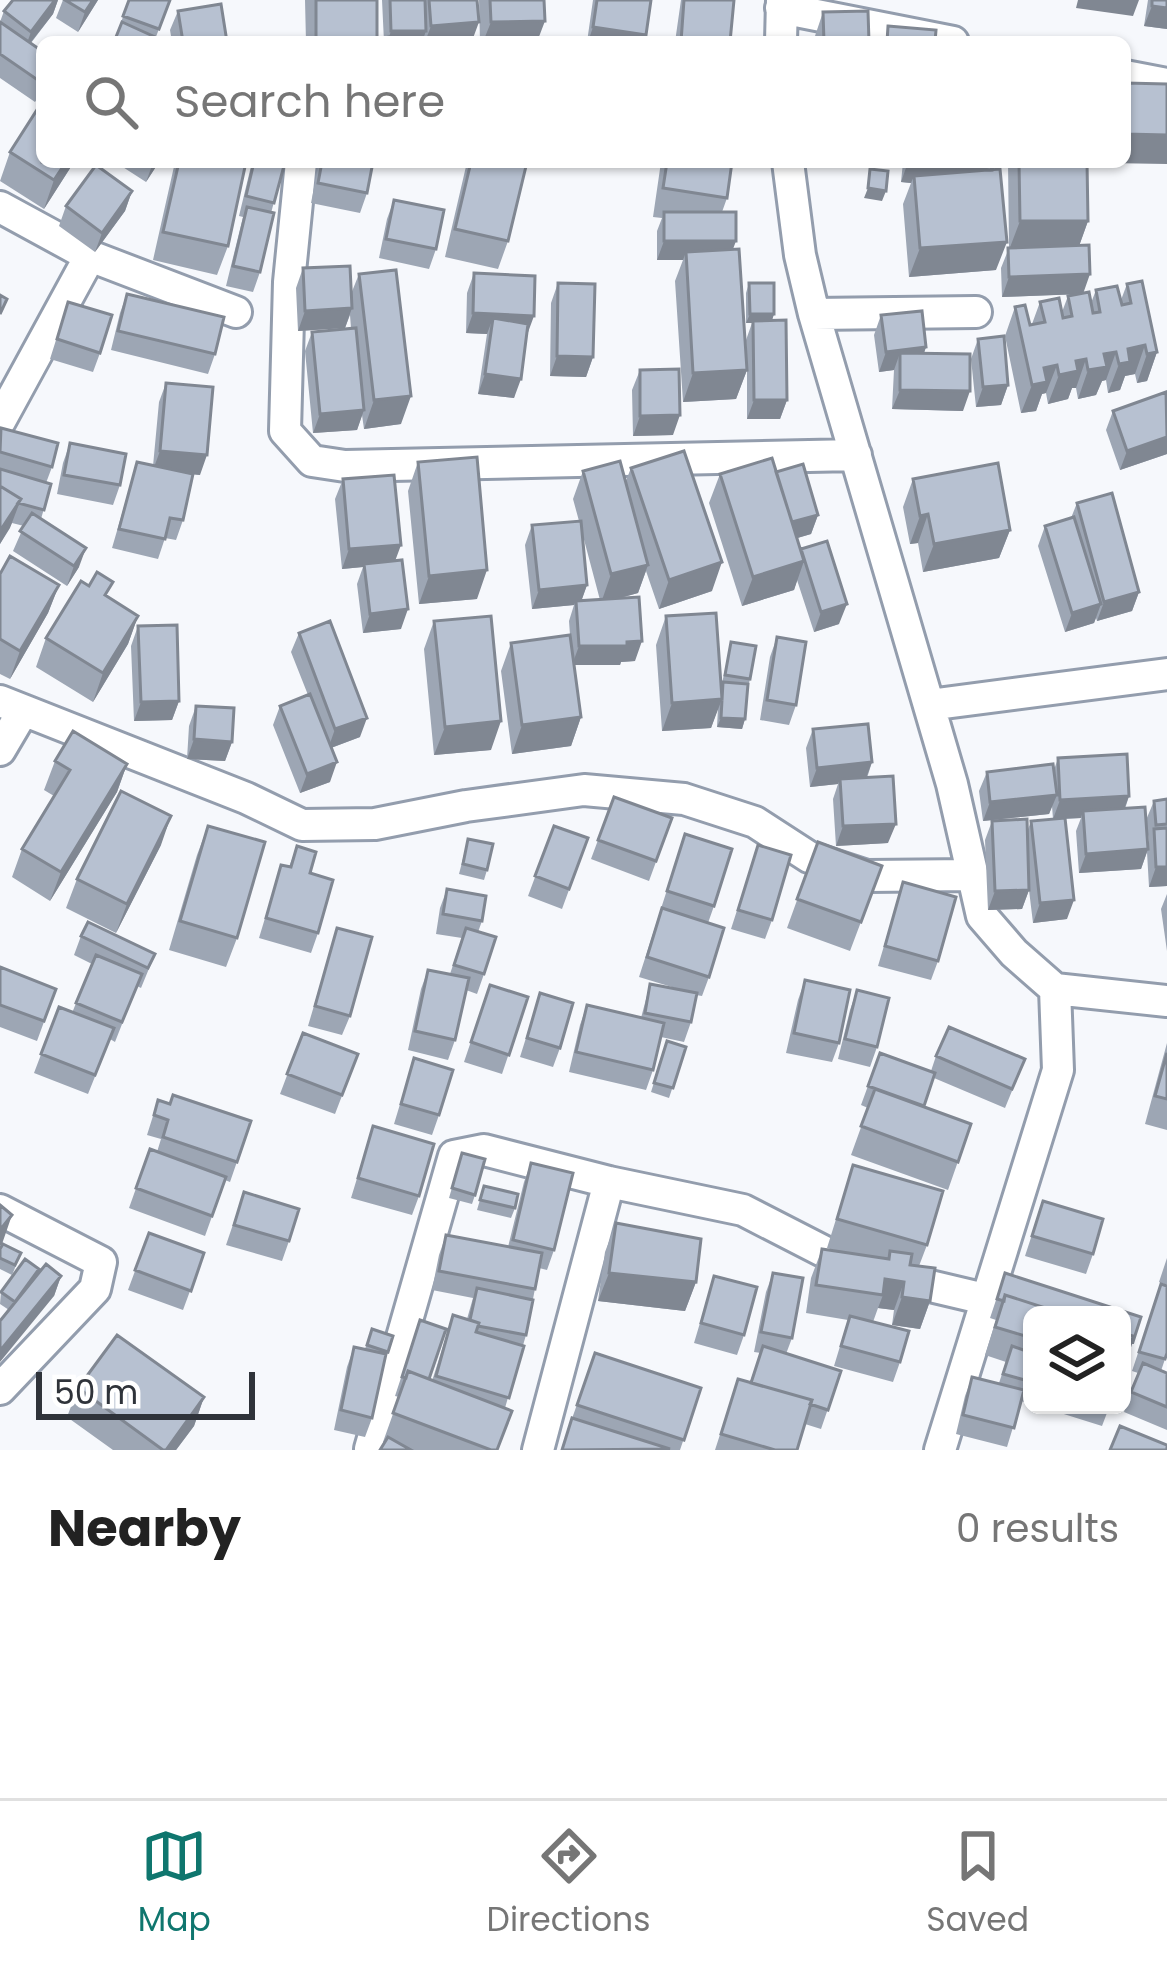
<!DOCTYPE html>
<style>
body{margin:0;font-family:Poppins,sans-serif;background:#f6f6f6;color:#222}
.controls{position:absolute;right:36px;bottom:36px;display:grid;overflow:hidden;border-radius:18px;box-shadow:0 3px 9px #0004}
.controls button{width:108px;height:108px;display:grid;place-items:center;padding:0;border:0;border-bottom:3px solid #e0e0e0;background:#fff;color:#222;font:60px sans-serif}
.scale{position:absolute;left:36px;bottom:30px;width:219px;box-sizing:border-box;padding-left:12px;border:6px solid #2f333a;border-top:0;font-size:33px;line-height:42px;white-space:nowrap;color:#2f333a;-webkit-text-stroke:9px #fff;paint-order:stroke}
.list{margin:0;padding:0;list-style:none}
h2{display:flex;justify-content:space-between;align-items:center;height:156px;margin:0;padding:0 48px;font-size:51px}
h2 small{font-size:39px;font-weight:400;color:#767676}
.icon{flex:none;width:66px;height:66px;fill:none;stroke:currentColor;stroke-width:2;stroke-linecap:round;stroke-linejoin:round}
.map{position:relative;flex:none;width:1167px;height:1450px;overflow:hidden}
.search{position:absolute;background:#fff;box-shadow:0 3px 9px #0004;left:36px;right:36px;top:36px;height:132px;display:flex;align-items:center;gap:30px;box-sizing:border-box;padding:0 42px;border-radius:18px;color:#767676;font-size:45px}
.sheet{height:348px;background:#fff}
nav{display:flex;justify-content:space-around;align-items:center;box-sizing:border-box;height:168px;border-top:3px solid #e0e0e0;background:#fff;font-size:33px;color:#767676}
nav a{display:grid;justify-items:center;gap:6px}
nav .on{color:#0f766e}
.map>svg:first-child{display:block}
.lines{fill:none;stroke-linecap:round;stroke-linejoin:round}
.minor-casing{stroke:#939dad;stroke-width:36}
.minor{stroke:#fff;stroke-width:30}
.wall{fill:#9da6b4;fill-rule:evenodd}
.shaded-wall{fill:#808792}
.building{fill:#b7c1d1;stroke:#808792;stroke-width:3}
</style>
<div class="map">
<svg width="1167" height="1450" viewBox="0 0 1167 1450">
<rect width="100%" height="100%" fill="#f6f8fc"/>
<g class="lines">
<defs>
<path id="minor" d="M781,8L953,42
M781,42L782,0
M1125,76L1167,84
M301,162L289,282L285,431L312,461L345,466L856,455
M788,162L800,255L814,314L952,784L982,916L1014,953L1055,989L1167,1001
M0,207L90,256L236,312
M814,314L976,312
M0,421L90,256
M0,701L246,798L302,825L375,824L466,806L584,790L684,799L755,822L809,857L867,876L971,875
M929,705L1167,674
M0,750L23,711
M0,1210L101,1262L95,1289L0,1389
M370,1449L454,1156L484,1150L609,1182L743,1210L858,1269L985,1299
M538,1450L609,1182
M940,1450L1058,1070L1055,989"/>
</defs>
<!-- minor casing -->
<use href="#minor" class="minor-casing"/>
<!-- minor -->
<use href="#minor" class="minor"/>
</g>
<!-- wall -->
<path class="wall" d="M13,0H58L53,14L31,43L42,51V92L35,102L0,78V22L4,11Z
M63,0H98L78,32L56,18Z
M129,0H170L154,42H114Z
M305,0H377V42H306Z
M382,0H477L472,41L384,42Z
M479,0H544L537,42H480Z
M593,0H651L643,42H587Z
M681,0H734L730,42H675Z
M1148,0H1167V29L1144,26Z
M178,11L227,42H172L170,30Z
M823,12L869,42H813Z
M10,152L74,162L44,209L0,181Z
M115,162H159L146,182Z
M175,162H246L228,246L217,275L153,260Z
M252,162H285L271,213L260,272L253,292L226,286L243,217L239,216Z
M319,162H373L367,193L360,213L311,203Z
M467,162H527L508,241L498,269L445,257Z
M661,162H732L727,198L722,212L733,250L747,370L746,340L752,323H746V293L749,283L774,314L772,320L787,400L780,419H747V370L736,399L683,402L675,281L683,260H657V231L662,218L653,217Z
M903,162H992L996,270L909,277L903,204L911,183L901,182Z
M1008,162H1087L1088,221L1079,246L1083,293L1091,303L1096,290L1121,300L1127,284L1157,352L1147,381L1137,383L1135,374L1125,376L1120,390L1108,393L1106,380L1102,381L1096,395L1078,399L1076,388H1072L1068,399L1048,404L1046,393L1042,394L1036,411L1021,413L1005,336L1015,307L1030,325L1032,324L1040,302L1062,312L1068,296L1078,294L1002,297L1001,268L1009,248Z
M132,191L125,211L95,252L59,226L66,206Z
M394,200L436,249L429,269L379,258L387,219Z
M303,268L351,294L359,274L401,424L364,429L362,415L357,430L313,433L305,351L312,332L351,328L350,315L345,328L298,331L296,288Z
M474,273L527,334L514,398L478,394L487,334L466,333L467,293Z
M558,283L593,357L586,377L550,376L551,303Z
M127,294L215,354L208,374L111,350L120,313Z
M68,302L100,353L93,372L50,359Z
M881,315L926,347L924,353L963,411L892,409L894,370L879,372L874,335Z
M978,339L1008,385L1001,405L976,407L971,359Z
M640,370L673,435L633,436L632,390Z
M166,383L200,475L191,474L183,520L176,540L165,538L158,559L112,548L137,462L153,466L159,402Z
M1167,395V454L1120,470L1106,430L1113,411Z
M0,430L52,467L46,483L51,484L41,519L79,567L67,586L13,551L24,526L12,523L0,544Z
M70,443L120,485L113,505L57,494L63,463Z
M418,462L477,599L419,604L408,491Z
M631,468L712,591L659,609L646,571L638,593L617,599L635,661L621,662L620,665H574L581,717L571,746L512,754L501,671L511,643L570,635L569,621L574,605L532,609L525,545L532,525L579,521L573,499L583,471L625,483ZM582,532L600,600L581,601L587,585Z
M776,472L818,515L811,534L797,538L801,550L839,624L814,632L797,580L794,590L742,606L709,503L720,474Z
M343,479L395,561L401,629L363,633L357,584L363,567L342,569L335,499Z
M913,479L1010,530L999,558L923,572L918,543L910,544L903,507Z
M1077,503L1139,592L1132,611L1097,621L1096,618L1094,623L1065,632L1038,546L1045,526L1071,518Z
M0,574L59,585L48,613L10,679L0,674Z
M107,597L138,616L128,644L93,702L36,667L46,638Z
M666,616L721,688L731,642L750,679L748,687L745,719L742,729L717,727L718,708L711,728L662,731L656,645Z
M434,621L491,750L434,755L424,649Z
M138,626L179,701L172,720L134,721L131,646Z
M299,633L360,737L331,748L330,782L300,793L273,725L280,706L308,695L291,652Z
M777,637L796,705L789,725L760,720L770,657Z
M196,706L232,742L225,761L187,759L189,726Z
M813,729L872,762L867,778L888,843L836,846L833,799L838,784L810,787L806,748Z
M1058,758L1129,796L1125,809L1147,846L1149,842L1146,820L1154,801L1167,799V886L1149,887L1147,852L1141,869L1079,873L1076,831L1081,818L1065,819L1067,919L1033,923L1029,890L1022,909L988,910L985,840L992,821L1027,832L1031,821L1053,819L1052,806L1049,814L983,821L979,791L987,772L1054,770Z
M55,761L127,764L117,792L50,901L12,877L22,849L54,796L44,790Z
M614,797L672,818L649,881L591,859Z
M208,826L237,938L226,967L169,950L197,855Z
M554,826L588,838L562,909L528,896Z
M685,834L714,906L708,923L709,977L702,996L696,995L691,1022L684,1042L661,1037L653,1070L646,1090L569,1072L580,1025L587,1005L641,1018L650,984L685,991L639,977Z
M468,839L487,870L484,880L459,874Z
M818,842L882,866L850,951L787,928Z
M161,845L116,933L66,908L77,879Z
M758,845L772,920L765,939L731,929Z
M297,846L318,933L311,953L259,938L281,865L289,867Z
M903,882L938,961L931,980L878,966Z
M447,889L482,921L478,932L484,974L477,994L466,990L455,1040L448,1060L408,1050L421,989L428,970L450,974L462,938L436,934L440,908Z
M1167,894V951L1161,909Z
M337,928L350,1016L342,1035L308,1026Z
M81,936L155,954L141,988L137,986L115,1042L110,1039L88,1094L34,1073L59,1007L72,1013L92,964L74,955Z
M0,967L56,989L37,1041L0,1027Z
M805,980L839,1043L832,1062L786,1053L798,1000Z
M490,985L528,997L502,1074L464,1062Z
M857,990L877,1047L870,1067L838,1059L850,1010Z
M540,993L560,1048L553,1067L520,1057Z
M303,1033L358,1054L335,1114L280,1094Z
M667,1041L686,1047L669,1098L651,1092Z
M1167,1043V1130L1145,1124Z
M880,1053L931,1071L936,1056L1025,1059L1005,1108L934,1078L923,1106L971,1124L948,1190L851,1155L868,1108L861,1105Z
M414,1058L439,1115L432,1135L394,1124Z
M158,1100L251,1121L230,1182L225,1180L205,1236L129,1208L150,1149L157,1152L161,1139L147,1135Z
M373,1126L419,1196L412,1215L351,1198Z
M462,1153L475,1195L472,1204L449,1198Z
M531,1163L554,1250L547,1270L539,1268L526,1335L505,1408L497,1450H380L385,1442H383L399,1397L395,1396L420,1320L429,1379L432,1381L453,1315L467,1319L473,1298L432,1290L439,1255L446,1235L508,1247L524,1182Z
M853,1165L927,1245L919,1266L930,1301L920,1329L892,1325L894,1310L878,1308L873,1322L900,1362L893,1382L834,1366L848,1320L806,1313L811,1278L822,1249L843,1253L827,1248Z
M484,1186L515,1208L511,1218L477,1210Z
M244,1192L289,1241L282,1261L226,1245Z
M1043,1201L1093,1254L1086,1274L1025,1256Z
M616,1223L696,1282L685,1311L598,1301L605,1252Z
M149,1233L204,1253L183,1310L128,1290Z
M0,1249L17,1263L12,1275L0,1269Z
M1167,1258V1285L1159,1282Z
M773,1273L792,1338L786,1354L841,1371L821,1429L805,1424L797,1450H715L738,1379L750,1382L761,1353L754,1352L766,1292Z
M1005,1273L1141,1317L1122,1370V1315H1032V1404L1021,1401L1007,1447L956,1434L965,1396L972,1377L999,1383L1006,1362L985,1355L996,1320L990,1318Z
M61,1276L54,1296L9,1310L0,1304L1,1292L36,1277Z
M714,1276L744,1335L737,1355L694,1343Z
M1161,1284L1167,1353L1161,1371L1167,1373V1430L1124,1412L1138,1373L1132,1371Z
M372,1329L393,1336L384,1361L372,1418L365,1437L334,1430L347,1367L354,1347L365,1349Z
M595,1353L701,1388L680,1450H561Z
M78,1388L204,1397L194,1426L176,1450H113L67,1417Z
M1035,1405H1110L1102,1426Z"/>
<!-- shaded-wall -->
<path class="shaded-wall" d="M55,0H58L53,14L24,51L31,32Z
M93,0H98L78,32L85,12Z
M1078,0H1139L1133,16L1076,8Z
M1152,6L1167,8V29L1144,26Z
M545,21L537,42H483L491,22Z
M479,22L472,41L425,42L431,26Z
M593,27L646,35L643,42H588Z
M391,31H426L422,42L389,37Z
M377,40V42H316V41Z
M1125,134L1167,135V164L1107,163L1125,162Z
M66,162H74L44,209L54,180Z
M159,162L146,182L153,163Z
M908,162L992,170L914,176L911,183L901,182Z
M868,188L886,191L882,201L864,198Z
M132,191L125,211L95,252L102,233Z
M1020,221H1088L1078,249L1009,250Z
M664,241H736L729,260L686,252L683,260H657Z
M1007,242L996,270L909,277L920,248Z
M1090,274L1083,294L1002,297L1009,277Z
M352,308L345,328L298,331L305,311Z
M473,313L534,316L527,335L493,318L487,334L466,333Z
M750,314H774L771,323H746Z
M1145,345L1135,374L1125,376L1120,390L1108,393L1119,364L1128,349Z
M926,347L919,367L900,353L894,370L879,372L886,352Z
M1116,352L1106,380L1102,381L1096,395L1078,399L1088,370L1104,354Z
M1157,352L1147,381L1137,383L1147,354Z
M557,356L593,357L586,377L550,376Z
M1086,359L1076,388H1072L1068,399L1048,404L1059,375L1076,361Z
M1057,365L1046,393L1042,394L1036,411L1021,413L1032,385L1044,368Z
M747,370L736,399L683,402L693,373Z
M485,374L521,379L514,398L478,394Z
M1008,385L1001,405L976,407L983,387Z
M900,390L970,391L963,411L892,409Z
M411,396L401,424L364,429L374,400Z
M754,400H787L780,419H747Z
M364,410L357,430L313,433L320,414Z
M680,415L673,435L633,436L640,416Z
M1167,437V454L1120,470L1127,451Z
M160,451L207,455L200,475L153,470Z
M21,499L10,528L0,544V531Z
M928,514L918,543L910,544L920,516Z
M818,515L811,534L784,542L791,523Z
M1010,530L999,558L923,572L934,544Z
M401,545L394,564L342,569L349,549Z
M86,548L79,567L67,586L74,566Z
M804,561L794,590L742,606L753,577Z
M722,562L712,591L659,609L669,580Z
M648,565L638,593L601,603L611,574Z
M487,570L477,599L419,604L429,576Z
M59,585L48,613L10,679L20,651Z
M587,585L580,605L576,601L574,605L532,609L539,590Z
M1139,592L1132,611L1097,621L1104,602Z
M847,604L839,624L814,632L821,612Z
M1101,604L1094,623L1065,632L1072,613Z
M408,609L401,629L363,633L370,614Z
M138,616L128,644L93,702L103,673Z
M642,641L635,661L621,662L620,665H572L579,646Z
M722,699L711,728L662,731L672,703Z
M179,701L172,720L134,721L141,702Z
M581,717L571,746L512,754L522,725Z
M367,718L360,737L328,749L335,729Z
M721,718L745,719L742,729L717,727Z
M501,721L491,750L434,755L445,727Z
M194,739L232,742L225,761L187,759Z
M337,762L330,782L300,793L307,774Z
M872,762L865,781L840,779L838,784L810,787L817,768Z
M127,764L117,792L50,901L61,872Z
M1057,795L1049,814L983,821L990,802Z
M1129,796L1122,815L1083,811L1081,818L1053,819L1060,800Z
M171,816L161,845L116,933L127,904Z
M896,824L888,843L836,846L843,826Z
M1148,849L1141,869L1079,873L1086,854Z
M1156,867H1167V886L1149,887Z
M1029,890L1022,909L988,910L995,891Z
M1074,900L1067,919L1033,923L1040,903Z
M12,1215L2,1244L0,1246V1230Z
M609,1273L696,1282L685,1311L598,1301Z
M61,1276L54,1296L0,1362V1351Z
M885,1279L904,1282L894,1310L878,1308L883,1295Z
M902,1297L930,1301L920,1329L892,1325Z
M204,1397L194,1426L176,1450H166Z"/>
<!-- building -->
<path class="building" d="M13,0H55L31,32L4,11Z
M65,0H93L85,12Z
M129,0H170L159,29L123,16Z
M316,0H377V40L316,41Z
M390,0H425L426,31H391Z
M429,0H477L479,22L431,26Z
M490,0H544L545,21L491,22Z
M597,0H651L646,35L593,27Z
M684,0H734L730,42H681Z
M1152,0H1167V8L1152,6Z
M221,4L227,42H183L178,11Z
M868,11L869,42H824L823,12Z
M0,22L42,51V83L0,54Z
M122,22L155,37L153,42H114Z
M888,26L936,30L935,42H887Z
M389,37L427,38V42H389Z
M1125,83L1167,84V135L1125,134Z
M42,102V162H66L54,180L10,152Z
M179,162H246L228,246L163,232Z
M254,162H285L274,203L246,196Z
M322,162H373L367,193L318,183Z
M471,162H527L508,241L455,229Z
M667,162H732L727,198L663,188Z
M908,162H992V170Z
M1019,162H1087L1088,221H1020Z
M96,165L132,191L102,233L66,206Z
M870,169L888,171L886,191L868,188Z
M1000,169L1007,242L920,248L914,176Z
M394,200L444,210L436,249L386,239Z
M247,207L274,213L260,272L233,266Z
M664,212H736V241H664Z
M1089,245L1090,274L1009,277L1008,248Z
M739,249L747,370L693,373L686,252Z
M350,266L352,308L305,311L303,268Z
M396,270L411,396L374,400L359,274Z
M474,273L535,276L534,316L473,313Z
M1142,281L1157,352L1147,354L1145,345L1128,349L1130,362L1119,364L1116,352L1104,354L1107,367L1088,370L1086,359L1076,361L1078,371L1059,375L1057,365L1044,368L1047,382L1032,385L1015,307L1025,305L1030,325L1045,322L1040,302L1059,298L1063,318L1072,316L1068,296L1089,292L1093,313L1100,312L1096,290L1117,286L1122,305L1131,303L1127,284Z
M558,283L595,284L593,357L557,356Z
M749,283H774V314H750Z
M127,294L224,317L215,354L118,331Z
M0,295L7,299L0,314Z
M68,302L112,315L100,353L57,339Z
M922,311L926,347L886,352L881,315Z
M493,318L528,324L521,379L485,374Z
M786,320L787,400H754L753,321Z
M356,328L364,410L320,414L312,332Z
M1004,336L1008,385L983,387L978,339Z
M900,353L970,354V391L900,390Z
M679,369L680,415L640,416V370Z
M166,383L213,387L207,455L160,451Z
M1166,392L1167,437L1127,451L1113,411Z
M1,428L58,443L52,467L0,452Z
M70,443L126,454L120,485L64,475Z
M684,451L722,562L669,580L631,468Z
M477,457L487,570L429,576L418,462Z
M772,458L804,561L753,577L720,474Z
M620,461L648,565L611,574L583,471Z
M137,462L193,474L183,520L170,518L165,539L119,529Z
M998,463L1010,530L934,544L928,514L920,516L913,479Z
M803,464L818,515L792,522L776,472Z
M0,469L51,484L44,510L18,503L21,499L0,486Z
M394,475L401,545L349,549L343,479Z
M0,486L21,499L0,531Z
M1112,493L1139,592L1104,602L1077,503Z
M32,513L86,548L74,566L20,531Z
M1074,517L1101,604L1072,613L1045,526Z
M581,521L587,585L539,590L532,525Z
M827,541L847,604L821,612L801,549Z
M10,556L59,585L20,651L0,639V574Z
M402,560L408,609L370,614L364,564Z
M97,572L113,582L105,595L138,616L103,673L46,638L81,581L89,586Z
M639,597L642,641L627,642V646H579L576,601Z
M716,613L722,699L672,703L666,616Z
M491,616L501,721L445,727L434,621Z
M330,621L367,718L335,729L299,633Z
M177,625L179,701L141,702L138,626Z
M570,635L581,717L522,725L511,643Z
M777,637L806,642L796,705L767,700Z
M731,642L756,646L750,679L725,675Z
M723,682L748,684L745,719L721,718Z
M310,694L337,762L307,774L280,706Z
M196,706L234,708L232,742L194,739Z
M868,724L872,762L817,768L813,729Z
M73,731L127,764L61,872L22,849L70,770L55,761Z
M1127,754L1129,796L1060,800L1058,758Z
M1053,764L1057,795L990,802L987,772Z
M893,776L896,824L843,826L840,779Z
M121,791L171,816L127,904L77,879Z
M614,797L672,818L656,861L598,840Z
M1167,799V824L1156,825L1154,801Z
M1145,807L1148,849L1086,854L1083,811Z
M1065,818L1074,900L1040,903L1031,821Z
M1027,819L1029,890L995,891L992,821Z
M208,826L265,842L237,938L180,921Z
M554,826L588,838L569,889L535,876Z
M1167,828V867H1156L1154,829Z
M685,834L732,849L714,906L667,891Z
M468,839L493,844L487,870L463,864Z
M818,842L882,866L861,922L797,899Z
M758,845L791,855L772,920L738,910Z
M297,846L316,852L310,873L333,880L318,933L266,918L281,865L291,867Z
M903,882L956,897L938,961L885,946Z
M447,889L486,896L482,921L443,914Z
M662,908L724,928L709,977L647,957Z
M88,922L155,954L148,968L81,936Z
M337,928L372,937L350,1016L315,1006Z
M466,928L496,937L484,974L454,965Z
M96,955L142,974L122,1022L76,1003Z
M0,967L56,989L44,1021L0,1005Z
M428,970L469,978L455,1040L415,1031Z
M805,980L850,990L839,1043L794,1033Z
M650,984L697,993L691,1022L645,1013Z
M490,985L528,997L509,1055L471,1042Z
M857,990L889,998L877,1047L845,1039Z
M540,993L573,1003L560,1048L527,1038Z
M587,1005L664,1023L653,1070L576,1052Z
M59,1007L114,1028L95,1075L41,1054Z
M949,1027L1025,1059L1012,1089L936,1056Z
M303,1033L358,1054L342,1095L287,1074Z
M667,1041L686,1047L673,1088L654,1083Z
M880,1053L935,1073L924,1106L868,1086Z
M1167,1053V1099L1155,1096Z
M414,1058L453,1070L439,1115L401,1104Z
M875,1089L971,1124L958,1162L861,1126Z
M173,1095L251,1121L237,1162L163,1137L168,1120L154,1115L158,1100L170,1104Z
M373,1126L434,1144L419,1196L358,1178Z
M150,1149L226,1177L212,1216L136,1188Z
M462,1153L485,1159L475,1195L452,1188Z
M531,1163L573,1173L554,1250L513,1240Z
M853,1165L943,1191L927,1245L837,1219Z
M484,1186L518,1194L515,1208L480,1200Z
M244,1192L299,1209L289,1241L234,1225Z
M1043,1201L1103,1219L1093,1254L1032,1236Z
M0,1205L12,1215L0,1230Z
M616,1223L701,1239L696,1282L609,1273Z
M149,1233L204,1253L191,1291L135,1270Z
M446,1235L542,1253L535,1289L439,1271Z
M3,1244L21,1253L15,1265L0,1258V1249Z
M822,1249L889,1259L890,1251L912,1254L910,1265L935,1268L930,1301L902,1297L904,1282L885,1279L883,1295L816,1285Z
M25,1259L39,1269L15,1302L1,1292Z
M46,1264L61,1276L0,1351V1321Z
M773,1273L803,1278L792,1338L761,1332Z
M1005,1273L1141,1317L1133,1342L1131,1341L1133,1336L1122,1333V1315H1067L1005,1295L1004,1301L997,1299Z
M714,1276L757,1287L744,1335L701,1323Z
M1161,1284L1167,1286V1353L1165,1359L1139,1352Z
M477,1288L533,1300L526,1335L478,1326L479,1323L470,1320Z
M1005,1295L1067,1315H1032V1338L995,1327Z
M453,1315L479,1323L476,1332L524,1346L509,1398L436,1376Z
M850,1316L909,1331L900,1362L841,1346Z
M420,1320L446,1329L429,1379L408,1371L406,1378L402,1377Z
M372,1329L393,1336L388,1352L367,1345Z
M1122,1333L1133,1336L1123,1368L1122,1367Z
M117,1335L204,1397L166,1450H163L78,1388Z
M763,1346L841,1371L828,1410L810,1404L812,1400L751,1383Z
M1012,1346L1032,1353V1382L1003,1374Z
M354,1347L386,1354L372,1418L341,1410Z
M595,1353L701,1388L684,1440L577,1405Z
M1143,1363L1167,1373V1407L1131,1392Z
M408,1371L512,1411L497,1450H491L393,1413Z
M972,1377L1024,1390L1014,1428L963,1415Z
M738,1379L812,1400L797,1450H775L721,1434Z
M572,1418L670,1449L562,1450Z
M1120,1426L1167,1445V1450H1110Z
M388,1437L411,1450H380Z"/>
</svg>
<div class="controls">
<button><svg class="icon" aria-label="layers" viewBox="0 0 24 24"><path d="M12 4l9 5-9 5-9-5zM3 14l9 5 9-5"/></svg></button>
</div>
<div class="scale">50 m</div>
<div class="search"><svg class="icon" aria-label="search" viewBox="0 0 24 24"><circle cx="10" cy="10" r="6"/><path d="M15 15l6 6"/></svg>Search here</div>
</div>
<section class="sheet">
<h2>Nearby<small>0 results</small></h2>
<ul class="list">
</ul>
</section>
<nav>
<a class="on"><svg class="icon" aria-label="map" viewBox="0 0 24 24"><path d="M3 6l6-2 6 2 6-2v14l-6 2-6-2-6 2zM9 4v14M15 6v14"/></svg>Map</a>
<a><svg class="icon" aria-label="directions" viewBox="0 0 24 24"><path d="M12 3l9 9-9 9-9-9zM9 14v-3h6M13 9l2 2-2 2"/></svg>Directions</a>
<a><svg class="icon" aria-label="saved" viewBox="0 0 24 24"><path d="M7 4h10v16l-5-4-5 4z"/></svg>Saved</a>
</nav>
